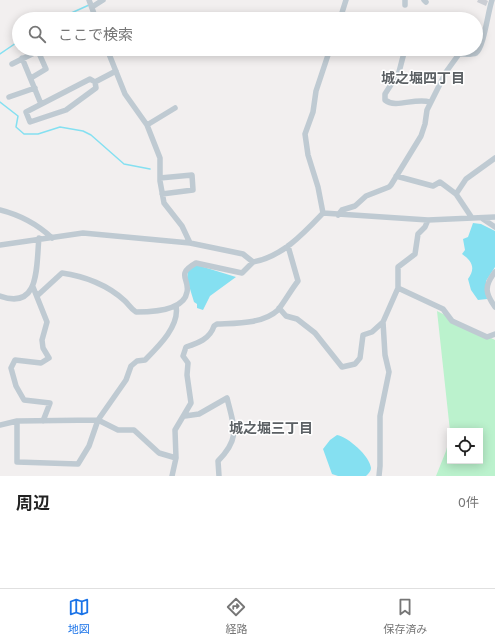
<!DOCTYPE html>
<html lang="ja">
<meta charset="utf-8">
<style>
body{margin:0;font-family:Overpass,"Noto Sans JP",sans-serif;background:#f6f6f6;color:#222}
.controls{position:absolute;right:12px;bottom:12px;display:grid;overflow:hidden;border-radius:0px;box-shadow:0 2px 10px #0003}
.controls button{width:36px;height:36px;display:grid;place-items:center;padding:0;border:0;border-bottom:1px solid #e0e0e0;background:#fff;color:#222;font:20px sans-serif}
.list{margin:0;padding:0;list-style:none}
h2{display:flex;justify-content:space-between;align-items:center;height:52px;margin:0;padding:0 16px;font-size:17px}
h2 small{font-size:13px;font-weight:400;color:#767676}
.icon{flex:none;width:22px;height:22px;fill:none;stroke:currentColor;stroke-width:2;stroke-linecap:round;stroke-linejoin:round}
.map{position:relative;flex:none;width:495px;height:476px;overflow:hidden}
.search{position:absolute;background:#fff;box-shadow:0 2px 10px #0003;left:12px;right:12px;top:12px;height:44px;display:flex;align-items:center;gap:10px;box-sizing:border-box;padding:0 14px;border-radius:22px;color:#767676;font-size:15px}
.sheet{height:112px;background:#fff}
nav{display:flex;justify-content:space-around;align-items:center;box-sizing:border-box;height:56px;border-top:1px solid #e0e0e0;background:#fff;font-size:11px;color:#767676}
nav a{display:grid;justify-items:center;gap:2px}
nav .on{color:#1a73e8}
.map>svg:first-child{display:block}
.green{fill:#bbf2cd}
.water{fill:#85e0f1}
.lines{fill:none;stroke-linecap:round;stroke-linejoin:round}
.stream{stroke:#85e0f1;stroke-width:1.5}
.building{fill:#cbced4}
.street{stroke:#bfcad2;stroke-width:5.5}
.labels{text-anchor:middle;stroke-width:3;stroke-linejoin:round;paint-order:stroke}
.neighbourhood-label{font-size:14px;font-weight:bold;fill:#5b6064;stroke:#fff}
</style>
<div class="map">
<svg width="495" height="476" viewBox="0 0 495 476">
<rect width="100%" height="100%" fill="#f2efef"/>
<!-- green -->
<path class="green" d="M437,311L495,340V476H436L446,451L450,436V461H480V431H450Z"/>
<!-- water -->
<path class="water" d="M473,223L481,224L495,231V267L486,281L487,299L478,300L471,290L468,279C476,268 472,261 462,254L465,250L463,239L468,237Z
M197,265L236,277L210,296L203,310L197,308V304L194,302L187,279L188,270Z
M337,435C348,437 370,456 371,468C371,471 369,473 366,476H338L332,474L323,449L330,440Z"/>
<g class="lines">
<!-- stream -->
<path class="stream" d="M58,19L89,5
M0,54L19,41
M0,102L18,116L16,127L24,134H38L60,127L83,131L91,135L124,164L150,169"/>
</g>
<!-- building -->
<path class="building" d="M478,0H486L488,1L486,6L477,2Z"/>
<g class="lines">
<!-- street -->
<path class="street" d="M89,0L96,19
M424,0L426,2
M405,5V0
M92,7L103,0
M340,19L346,0
M107,49L125,94L147,125L160,158V181L164,203L182,226L190,243
M405,49L399,72L385,94V100C396,109 415,97 430,102
M456,49L459,54
M22,58L41,104
M12,64L38,51L46,69L31,78
M95,82L90,79L26,112L30,122L66,110L96,88L95,82L116,71
M9,97L35,88
M147,125L175,108
M396,176L433,186L440,182L456,194L472,218
M160,178L192,175L193,190L162,194
M456,194L466,179L495,158
M0,210C20,215 37,224 52,238
M323,213L318,187L308,155L305,134L313,112L316,91L330,49
M338,215L342,210L355,206L366,196L389,187L391,185L421,136L425,124L427,110L446,72L459,54C464,54 472,55 476,53C484,47 488,11 492,0
M483,219L495,227
M0,245L83,233L190,243L243,254L253,262C282,257 304,233 323,213L428,220L495,217
M495,272C484,286 485,293 495,307
M33,287L47,322L42,340L43,348L49,358L41,363L15,360L11,368L16,386L24,400L50,403L43,421
M398,288L443,309L452,321L487,337L495,334
M38,295L62,273C84,276 108,285 125,301C129,305 131,309 136,312C151,312 184,311 187,292C190,278 175,275 196,263L242,273L253,262
M0,296C41,311 36,264 39,238
M279,308L286,316L297,319L315,333L342,367L355,364L360,358L363,335L372,332L383,322L398,288V267L415,254L418,234L425,227L428,220
M185,416L199,414L227,398C234,427 241,438 218,461L219,476
M17,421V462L78,464L89,446L98,420L126,380L131,366L137,361L145,360C158,347 180,326 176,306
M0,425L17,421L98,420L118,430H134L159,453L176,458
M172,476L176,458L175,430L191,403L187,375L188,363L183,356L186,347C198,343 210,339 214,326L217,324C237,323 263,324 278,310C285,301 291,290 298,281L288,246
M379,476L380,466V416L389,372L385,355L383,322"/>
</g>
<g class="labels">
<!-- neighbourhood labels -->
<g class="neighbourhood-label">
<text x="423" y="83">城之堀四丁目</text>
<text x="271" y="433">城之堀三丁目</text>
</g>
</g>
</svg>
<div class="controls">
<button><svg class="icon" aria-label="locate" viewBox="0 0 24 24"><circle cx="12" cy="12" r="6"/><path d="M12 2v4M12 18v4M2 12h4M18 12h4"/></svg></button>
</div>
<div class="search"><svg class="icon" aria-label="search" viewBox="0 0 24 24"><circle cx="10" cy="10" r="6"/><path d="M15 15l6 6"/></svg>ここで検索</div>
</div>
<section class="sheet">
<h2>周辺<small>0件</small></h2>
<ul class="list">
</ul>
</section>
<nav>
<a class="on"><svg class="icon" aria-label="map" viewBox="0 0 24 24"><path d="M3 6l6-2 6 2 6-2v14l-6 2-6-2-6 2zM9 4v14M15 6v14"/></svg>地図</a>
<a><svg class="icon" aria-label="directions" viewBox="0 0 24 24"><path d="M12 3l9 9-9 9-9-9zM9 14v-3h6M13 9l2 2-2 2"/></svg>経路</a>
<a><svg class="icon" aria-label="saved" viewBox="0 0 24 24"><path d="M7 4h10v16l-5-4-5 4z"/></svg>保存済み</a>
</nav>
